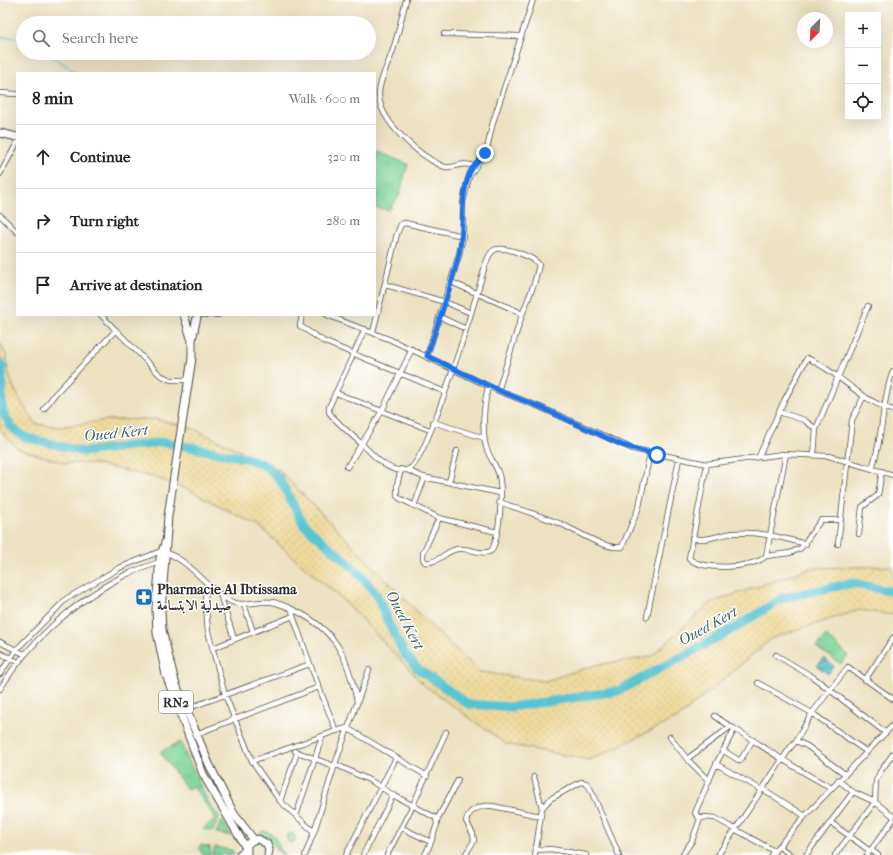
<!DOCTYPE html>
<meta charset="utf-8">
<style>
body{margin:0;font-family:"IM FELL French Canon",Amiri,serif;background:#f2f2f2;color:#222}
.controls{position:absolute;right:12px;top:12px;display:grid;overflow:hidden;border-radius:0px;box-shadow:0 4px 16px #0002}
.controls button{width:36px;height:36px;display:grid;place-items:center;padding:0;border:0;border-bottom:1px solid #e0e0e0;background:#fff;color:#222;font:20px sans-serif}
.compass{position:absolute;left:797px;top:12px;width:36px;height:36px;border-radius:50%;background:#fff;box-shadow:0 4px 16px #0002;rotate:204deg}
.stop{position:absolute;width:12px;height:12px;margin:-9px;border:3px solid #1a73e8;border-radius:50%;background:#fff}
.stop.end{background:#1a73e8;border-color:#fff;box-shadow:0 1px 4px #0008}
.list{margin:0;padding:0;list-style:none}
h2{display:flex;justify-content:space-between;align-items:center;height:52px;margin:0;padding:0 16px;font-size:17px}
h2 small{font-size:13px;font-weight:400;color:#767676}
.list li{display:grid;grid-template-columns:26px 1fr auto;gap:12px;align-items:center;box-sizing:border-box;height:64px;padding:0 16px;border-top:1px solid #e0e0e0}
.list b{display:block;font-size:15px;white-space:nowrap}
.list em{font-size:13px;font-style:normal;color:#767676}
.icon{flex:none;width:22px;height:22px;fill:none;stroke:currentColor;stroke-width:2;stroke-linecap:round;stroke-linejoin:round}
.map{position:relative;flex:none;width:893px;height:855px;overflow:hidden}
.search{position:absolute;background:#fff;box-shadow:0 4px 16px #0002;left:16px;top:16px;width:360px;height:44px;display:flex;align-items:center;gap:10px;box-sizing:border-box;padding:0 14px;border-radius:22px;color:#767676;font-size:15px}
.panel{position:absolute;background:#fff;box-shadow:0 4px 16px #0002;left:16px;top:72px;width:360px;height:244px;border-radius:0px}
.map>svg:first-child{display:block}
.grass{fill:url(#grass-tufts);stroke:#548062}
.sand{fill:url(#sand-dots);stroke:#8c8264}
.garden{fill:#7dd499;stroke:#548062}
.water{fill:url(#water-rules);stroke:#42777e}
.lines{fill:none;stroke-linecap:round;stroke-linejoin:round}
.stream{stroke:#58c3d2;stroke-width:1.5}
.river{stroke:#58c3d2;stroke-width:9}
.street-casing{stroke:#484641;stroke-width:6}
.secondary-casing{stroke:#484641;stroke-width:9}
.primary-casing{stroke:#484641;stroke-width:9}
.street{stroke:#fff;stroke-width:4.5}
.secondary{stroke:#fff;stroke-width:7}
.primary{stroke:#fff;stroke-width:7}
.route{stroke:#1a73e8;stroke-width:5}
.labels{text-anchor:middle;stroke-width:3;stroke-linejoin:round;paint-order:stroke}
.shield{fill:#fff;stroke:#6b6b6b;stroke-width:1}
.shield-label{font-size:13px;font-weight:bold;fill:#2b2b2b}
.poi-label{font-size:14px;font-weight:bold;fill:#2b2b2b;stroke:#fff;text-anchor:start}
.water-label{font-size:15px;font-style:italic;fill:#3b6065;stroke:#fff}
</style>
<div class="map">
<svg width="893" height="855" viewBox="0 0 893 855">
<defs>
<pattern id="grass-tufts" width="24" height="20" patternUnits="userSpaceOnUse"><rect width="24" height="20" fill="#7dd499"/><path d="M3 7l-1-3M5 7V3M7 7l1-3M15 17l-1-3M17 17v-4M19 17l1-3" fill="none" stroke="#6cb684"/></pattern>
<pattern id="sand-dots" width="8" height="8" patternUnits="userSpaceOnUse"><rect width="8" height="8" fill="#eeda9e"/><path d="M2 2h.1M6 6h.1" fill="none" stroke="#cb8" stroke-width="1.8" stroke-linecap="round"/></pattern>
<pattern id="water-rules" width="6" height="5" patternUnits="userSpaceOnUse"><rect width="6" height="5" fill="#58c3d2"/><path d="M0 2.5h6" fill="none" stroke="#499fab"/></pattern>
</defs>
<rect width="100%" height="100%" fill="#fff"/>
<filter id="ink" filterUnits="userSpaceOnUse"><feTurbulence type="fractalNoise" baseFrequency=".025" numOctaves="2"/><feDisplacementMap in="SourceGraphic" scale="8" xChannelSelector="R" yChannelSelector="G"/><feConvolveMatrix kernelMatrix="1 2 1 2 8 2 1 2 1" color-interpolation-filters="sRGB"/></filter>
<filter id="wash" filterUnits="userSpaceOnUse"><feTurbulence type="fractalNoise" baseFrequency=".012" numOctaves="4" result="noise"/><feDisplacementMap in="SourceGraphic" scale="16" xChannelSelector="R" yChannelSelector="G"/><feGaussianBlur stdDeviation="0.9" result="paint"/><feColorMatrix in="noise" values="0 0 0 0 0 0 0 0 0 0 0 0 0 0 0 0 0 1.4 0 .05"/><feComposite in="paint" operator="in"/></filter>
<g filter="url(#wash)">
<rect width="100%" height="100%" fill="#ece1c0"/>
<!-- grass -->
<path class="grass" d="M375,151L408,164L399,196L389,210L375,207Z
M826,636L848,655L841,664L816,647Z
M180,742L207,800L219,817L213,831L203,829L216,819L193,786L187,789L160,752Z
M222,820L231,836L216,833Z
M201,845L210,847V855H203L199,848Z
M215,847L232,850L234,854L212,855Z"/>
<!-- sand -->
<path class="sand" d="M0,343C11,360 5,362 10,378C16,395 26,409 36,424L59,427L108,420L155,419L192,428L278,469L433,628L480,672L545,681L595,665L651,657L710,603L811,568L893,566V615L859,610L772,638L679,717L590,760L506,744L424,685L347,604L258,526L187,489L157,478L95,464L65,463L18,449L0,430Z"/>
<!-- garden -->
<path class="garden" d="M262,831C281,834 274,845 285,855C276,853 270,838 259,834Z
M286.5 838a4.5 4.5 0 1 1 9 0a4.5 4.5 0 1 1-9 0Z"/>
<!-- water -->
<path class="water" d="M823,658L834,666L828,674L817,666Z"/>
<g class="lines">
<!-- stream -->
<path class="stream" d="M0,37L23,38
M48,53L77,73"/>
<!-- river -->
<path class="river" d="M0,362L2,366V410L11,427L24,437L84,452L164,442L249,459L266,466L279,478L304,525L354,568L377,595L388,622L404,653L417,668L468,704L511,707L618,691L735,628L782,598L853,583L893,592"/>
</g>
</g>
<g filter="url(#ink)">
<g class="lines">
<defs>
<path id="street" d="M406,0C402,17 398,34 393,50C389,63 379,80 379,94C379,122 419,155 442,166C453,171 459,160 474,166
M444,34L520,36
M0,93L17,94
M0,174L17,143
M0,215L17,232
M451,282L517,311L522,315L498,391
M386,285L445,302L471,313
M101,315L160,375L171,380H189
M203,315H218
M302,315L300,326L323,341L445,392
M327,315L391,340L501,392L540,407L633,449L707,464L783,454L829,456L893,475
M440,317L466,329
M365,329L329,407V412C333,419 355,438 363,445C374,456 391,476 409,469C428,461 477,294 485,266C487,260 489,253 494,250C502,245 535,257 539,265L534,284L522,315
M373,332L397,234L401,224L405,223L463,236
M427,356L459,255L463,236V202L469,177L487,149L493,122L533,0
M336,393L430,430
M44,409L55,394L116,330
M779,412L804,420L816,429L814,455
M433,422L484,438
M816,429L868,306
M759,456L784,401L807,358C838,371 860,401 893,410
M707,464L689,558C700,571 753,569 766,556L786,454
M347,467L382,411L412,349
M872,468C884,436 881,402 893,371
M401,469L397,485V496L399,498L439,518L497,532
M407,470L423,477L500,493
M449,482L457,451
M499,502C520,509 541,516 561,524C577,531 605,550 622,547L639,507L650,453
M414,506L425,477
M439,518L423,553V559L425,562C438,564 445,551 457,549C468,547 484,557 492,550C500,533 503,493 499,475C496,465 489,457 486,447C481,427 484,406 488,386
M859,534L862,507L878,495L882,471
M692,538C708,542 719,534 735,533C759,531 783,538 806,544
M838,544L852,420L864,396
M766,556L790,553L801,548L821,520H841
M208,584L205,597L208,631L225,695L252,761L280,801L314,832
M220,594L234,639
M244,604L253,632
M647,617L679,459
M0,642L24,654
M213,648L293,616
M0,653L18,662
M776,655L813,677L886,733
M310,664L319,687
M369,670L335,764L373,782L393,795L436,818L437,824L431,842
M0,674L16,650L66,599L119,568L161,551C189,558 205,587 230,601C242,608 258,600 272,602C281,603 291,609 300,613C339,634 348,660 357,701
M865,680L893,638
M758,683L812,713L867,752
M0,689C29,641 75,601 125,575C136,570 148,566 160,562
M186,709L310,664L293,616L292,609
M715,716C728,726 741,732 754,741C780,758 804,774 832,788
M196,734L319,687L336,731L347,728L427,776
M670,737L687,759L709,781
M796,741L807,746L845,774
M295,751L334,766
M724,751L740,761L753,740
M687,759L730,727
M252,761L336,731
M716,764L762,790
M534,777L542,808
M838,780L853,792L875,802L893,816
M763,789L805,816
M280,801L297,753
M296,816L322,737
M700,819L695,813L716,764L734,730
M437,820L458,780
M830,822L870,851
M402,828L431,842L425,855
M778,846L791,855
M536,850L551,849L586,855
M871,850L878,855
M305,855L314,832L335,764
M346,855L396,758
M363,855L393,795
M387,855L413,805L446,732
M465,855L474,841L473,834L466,821C469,809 481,805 492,806L540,816
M535,855L542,808L550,799L581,782L586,783L590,788L619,855
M682,855L692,841L700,819L704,817L715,818L774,851
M718,855L790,748L796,741L812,713L848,667L893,699
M771,855L805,816L893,725
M806,855L853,792
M835,855L875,802L876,781L880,772L893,754
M867,855L893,820"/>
<path id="secondary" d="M239,855L246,850"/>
<path id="primary" d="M0,133L17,137
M184,315L191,338
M197,317L192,340V358L168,516L161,612L162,630L175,682L209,764L234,814L254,840
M165,543L160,558L156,608L157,633L166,675L203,774L246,848
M247,855V845L251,841L258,839L267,844L269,850L268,855"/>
</defs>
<!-- street casing -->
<use href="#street" class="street-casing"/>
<!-- secondary casing -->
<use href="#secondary" class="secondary-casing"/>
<!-- primary casing -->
<use href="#primary" class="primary-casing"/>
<!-- street -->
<use href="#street" class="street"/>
<!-- secondary -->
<use href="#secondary" class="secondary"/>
<!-- primary -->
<use href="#primary" class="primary"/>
</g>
</g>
<g class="lines" filter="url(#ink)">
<!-- route -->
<path class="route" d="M485,153C480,159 474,165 470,172C459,198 465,227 459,254C451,288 438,322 427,356L502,392L540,407L622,445L657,455"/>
</g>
<!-- icons -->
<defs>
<symbol id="pharmacy-square" viewBox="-11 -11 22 22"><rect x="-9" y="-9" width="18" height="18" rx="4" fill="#1f6fb2" stroke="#fff"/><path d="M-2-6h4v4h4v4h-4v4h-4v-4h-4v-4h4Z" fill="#fff"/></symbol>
</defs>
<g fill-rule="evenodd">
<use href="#pharmacy-square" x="134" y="587" width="20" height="20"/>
</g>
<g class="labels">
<!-- shield labels -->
<rect class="shield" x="159" y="691" width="34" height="22" rx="3"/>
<g class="shield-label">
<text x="176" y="707">RN2</text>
</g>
<!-- poi labels -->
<g class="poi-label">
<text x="157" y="594">Pharmacie Al Ibtissama<tspan x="157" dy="16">صيدلية الابتسامة</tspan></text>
</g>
<!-- water labels -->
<g class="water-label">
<text transform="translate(116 433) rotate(-6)" y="5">Oued Kert</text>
<text transform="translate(405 620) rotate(62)" y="5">Oued Kert</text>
<text transform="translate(708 626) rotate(-29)" y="5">Oued Kert</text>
</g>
</g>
</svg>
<div class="controls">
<button>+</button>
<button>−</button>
<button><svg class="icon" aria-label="locate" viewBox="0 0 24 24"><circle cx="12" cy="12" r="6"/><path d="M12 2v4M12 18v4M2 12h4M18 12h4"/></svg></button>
</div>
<svg class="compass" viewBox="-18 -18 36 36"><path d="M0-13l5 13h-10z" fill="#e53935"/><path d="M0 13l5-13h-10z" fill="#767676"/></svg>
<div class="stop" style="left:657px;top:455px"></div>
<div class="stop end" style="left:485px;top:153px"></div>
<div class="search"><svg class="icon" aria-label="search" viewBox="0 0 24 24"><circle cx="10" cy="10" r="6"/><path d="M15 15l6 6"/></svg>Search here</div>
<section class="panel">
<h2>8 min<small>Walk · 600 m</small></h2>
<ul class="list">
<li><svg class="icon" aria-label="ahead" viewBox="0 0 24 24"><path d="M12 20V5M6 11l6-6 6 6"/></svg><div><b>Continue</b></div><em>320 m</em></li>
<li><svg class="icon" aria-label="right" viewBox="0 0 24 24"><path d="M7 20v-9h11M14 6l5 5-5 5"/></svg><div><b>Turn right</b></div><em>280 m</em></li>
<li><svg class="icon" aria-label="arrive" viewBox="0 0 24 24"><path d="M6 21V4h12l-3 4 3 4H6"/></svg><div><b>Arrive at destination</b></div></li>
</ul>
</section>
</div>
